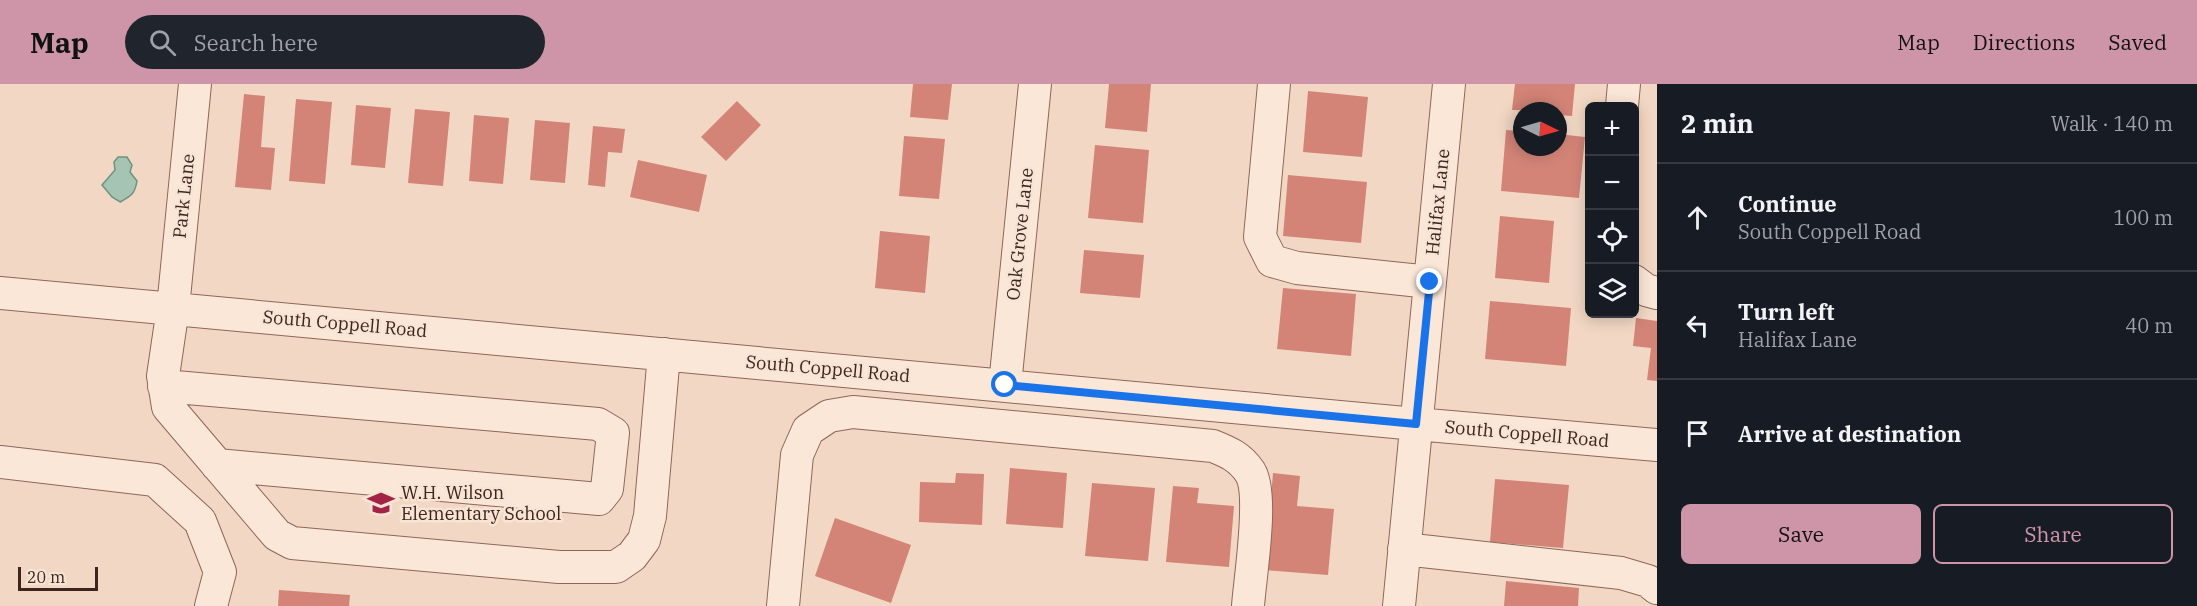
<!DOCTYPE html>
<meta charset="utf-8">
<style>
body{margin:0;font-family:"IBM Plex Serif",serif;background:#20242c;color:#f1f3f6}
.controls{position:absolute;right:18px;top:18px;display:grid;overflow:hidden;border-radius:9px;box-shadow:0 3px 15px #0003}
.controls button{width:54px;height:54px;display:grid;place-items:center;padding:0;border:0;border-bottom:2px solid #363941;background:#171b24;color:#f1f3f6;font:30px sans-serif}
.compass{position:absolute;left:1513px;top:18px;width:54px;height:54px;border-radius:50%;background:#171b24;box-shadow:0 3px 15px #0003;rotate:95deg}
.scale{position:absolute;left:18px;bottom:15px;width:80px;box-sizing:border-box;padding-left:6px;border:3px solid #3d241e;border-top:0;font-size:16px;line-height:21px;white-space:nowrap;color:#3d241e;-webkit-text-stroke:4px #f8e4d4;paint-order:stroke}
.stop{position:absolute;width:18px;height:18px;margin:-14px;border:4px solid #1a73e8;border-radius:50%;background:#fff}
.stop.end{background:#1a73e8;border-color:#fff;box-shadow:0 2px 6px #0008}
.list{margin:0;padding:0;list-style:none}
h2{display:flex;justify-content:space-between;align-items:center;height:78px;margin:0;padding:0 24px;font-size:26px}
h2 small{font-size:20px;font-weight:400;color:#9ea1a6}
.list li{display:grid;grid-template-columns:39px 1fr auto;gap:18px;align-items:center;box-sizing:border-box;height:108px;padding:0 24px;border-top:2px solid #363941}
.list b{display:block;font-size:22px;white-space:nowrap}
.list p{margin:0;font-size:20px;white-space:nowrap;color:#9ea1a6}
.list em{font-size:20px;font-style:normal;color:#9ea1a6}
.actions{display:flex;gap:12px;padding:18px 24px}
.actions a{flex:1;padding:14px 0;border:2px solid #cd95a7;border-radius:9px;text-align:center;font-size:21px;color:#cd95a7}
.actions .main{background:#cd95a7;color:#111}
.icon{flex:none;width:33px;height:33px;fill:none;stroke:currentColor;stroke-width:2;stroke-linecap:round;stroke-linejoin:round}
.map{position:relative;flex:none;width:1657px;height:522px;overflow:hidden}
header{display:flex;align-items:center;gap:36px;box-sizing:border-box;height:84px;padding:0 30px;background:#cd95a7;color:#111}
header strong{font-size:28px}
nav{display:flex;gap:33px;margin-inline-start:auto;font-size:21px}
.search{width:420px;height:54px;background:#20242c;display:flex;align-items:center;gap:15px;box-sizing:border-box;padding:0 21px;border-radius:33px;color:#9ea1a6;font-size:22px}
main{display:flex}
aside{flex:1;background:#171b24}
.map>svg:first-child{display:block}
.water{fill:#a6c4b3;stroke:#6c947f;stroke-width:1.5}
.building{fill:#d38477}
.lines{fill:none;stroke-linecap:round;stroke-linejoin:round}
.minor-casing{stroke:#8e6658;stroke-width:34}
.minor{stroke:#fbe7d8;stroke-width:32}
.route{stroke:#1a73e8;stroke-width:8}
.labels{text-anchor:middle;stroke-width:5;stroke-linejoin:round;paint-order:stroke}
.street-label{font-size:18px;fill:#3d241e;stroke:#f8e4d4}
.poi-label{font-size:18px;fill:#3d241e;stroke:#f8e4d4;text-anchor:start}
</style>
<header>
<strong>Map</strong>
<div class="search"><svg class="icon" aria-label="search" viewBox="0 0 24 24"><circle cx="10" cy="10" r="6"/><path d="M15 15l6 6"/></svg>Search here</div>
<nav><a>Map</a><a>Directions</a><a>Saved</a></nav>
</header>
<main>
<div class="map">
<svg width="1657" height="522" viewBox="0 0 1657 522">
<rect width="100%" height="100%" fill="#f2d8c4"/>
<!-- water -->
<path class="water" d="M118,73H127L132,81L130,88L137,97C135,110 131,112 120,118L112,113L102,101L115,86L114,78Z"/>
<!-- building -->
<path class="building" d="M913,0H952L948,36L910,33Z
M1109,0H1151L1147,48L1105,44Z
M1515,0H1575L1572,32L1558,31V27L1512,26Z
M1308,7L1368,13L1362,73L1303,68Z
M244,10L265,12L261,63L275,64L271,106L235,103Z
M296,15L332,18L325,100L289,97Z
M737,17L761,41L726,77L701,53Z
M356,21L391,24L385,84L351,81Z
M415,25L450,28L443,102L408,99Z
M474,31L509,34L503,100L469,97Z
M535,36L570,39L565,99L530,96Z
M593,42L625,45L622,69L608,68L605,103L588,101Z
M1506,46L1522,47V63H1558V50L1585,53L1579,114L1501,107Z
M904,52L945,55L939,115L899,112Z
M1095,61L1149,66L1143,139L1088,134Z
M638,76L707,91L699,128L630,113Z
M1288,91L1367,98L1361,159L1283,152Z
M1500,132L1554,137L1549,199L1495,194Z
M880,147L930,152L925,209L875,204Z
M1084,166L1144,171L1140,214L1080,209Z
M1283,204L1356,210L1351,272L1277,265Z
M1490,217L1571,224L1566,282L1485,275Z
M1636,234L1657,237V297L1647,296L1651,264L1633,262Z
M1010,384L1067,389L1063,444L1006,440Z
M956,389L984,390L982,441L919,438L920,398L955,399Z
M1273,389L1300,392L1297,422L1334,425L1328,491L1265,486Z
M1495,395L1569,401L1563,464L1490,458Z
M1092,399L1155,404L1148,477L1085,472Z
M1173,402L1199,404L1197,419L1234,422L1229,483L1166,478Z
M835,434L911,461L891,519L815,492Z
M1506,497L1579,504L1578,522H1504Z
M279,506L350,511L349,522H278Z"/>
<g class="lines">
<defs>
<path id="minor" d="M195,0L173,224L163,292L168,323L277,451L292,459L559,483H616L632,472L644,456L650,432L664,270
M1274,0L1260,153L1272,177L1297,184L1430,198
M1622,22L1624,0
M1634,197L1646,206L1657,209
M0,209L1416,340L1657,361
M1005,301L1035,0
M164,302L598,340L613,349L607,405L599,415L217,381
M0,378L155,396L200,437L220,488L211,522
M1404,465L1621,489L1648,497L1657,504
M783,522L797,371L808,346L829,332L853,328L1213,362C1228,368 1240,373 1250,388C1264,410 1250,493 1248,522
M1399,522L1449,0"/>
</defs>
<!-- minor casing -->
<use href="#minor" class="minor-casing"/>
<!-- minor -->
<use href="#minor" class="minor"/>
</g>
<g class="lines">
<!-- route -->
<path class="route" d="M1005,301L1416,340L1430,198"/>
</g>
<!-- icons -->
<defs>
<symbol id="school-bare" viewBox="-9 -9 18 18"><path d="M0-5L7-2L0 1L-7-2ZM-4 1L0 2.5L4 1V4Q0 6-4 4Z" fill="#a22346" stroke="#f8e4d4" stroke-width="2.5" paint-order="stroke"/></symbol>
</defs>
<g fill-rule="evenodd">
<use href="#school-bare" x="362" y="400" width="38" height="38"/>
</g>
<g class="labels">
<!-- street labels -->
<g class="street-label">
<text transform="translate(184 112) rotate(-84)" y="6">Park Lane</text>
<text transform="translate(1438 118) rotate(-84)" y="6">Halifax Lane</text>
<text transform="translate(1020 150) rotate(-84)" y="6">Oak Grove Lane</text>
<text transform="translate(345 240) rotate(5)" y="6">South Coppell Road</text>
<text transform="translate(828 285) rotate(5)" y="6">South Coppell Road</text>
<text transform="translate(1527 350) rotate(5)" y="6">South Coppell Road</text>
</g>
<!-- poi labels -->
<g class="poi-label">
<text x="401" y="415">W.H. Wilson<tspan x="401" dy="21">Elementary School</tspan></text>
</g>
</g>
</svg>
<div class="controls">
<button>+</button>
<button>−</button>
<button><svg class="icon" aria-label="locate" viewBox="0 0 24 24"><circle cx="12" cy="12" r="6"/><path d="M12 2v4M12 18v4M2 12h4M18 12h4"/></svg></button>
<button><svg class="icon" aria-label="layers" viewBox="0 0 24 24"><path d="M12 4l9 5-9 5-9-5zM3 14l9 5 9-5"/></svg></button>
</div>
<svg class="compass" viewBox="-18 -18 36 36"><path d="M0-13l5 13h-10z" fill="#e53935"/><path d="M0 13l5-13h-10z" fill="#9ea1a6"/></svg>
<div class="scale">20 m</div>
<div class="stop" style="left:1005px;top:301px"></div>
<div class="stop end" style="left:1430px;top:198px"></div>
</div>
<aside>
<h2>2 min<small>Walk · 140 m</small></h2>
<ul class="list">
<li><svg class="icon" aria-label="ahead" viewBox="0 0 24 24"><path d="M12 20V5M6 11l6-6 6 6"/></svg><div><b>Continue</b><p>South Coppell Road</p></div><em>100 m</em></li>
<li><svg class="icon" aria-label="left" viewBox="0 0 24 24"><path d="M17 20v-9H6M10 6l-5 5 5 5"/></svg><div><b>Turn left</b><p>Halifax Lane</p></div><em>40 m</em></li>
<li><svg class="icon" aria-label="arrive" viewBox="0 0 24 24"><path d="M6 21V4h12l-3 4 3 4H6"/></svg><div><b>Arrive at destination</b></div></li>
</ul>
<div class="actions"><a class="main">Save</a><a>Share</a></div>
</aside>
</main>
